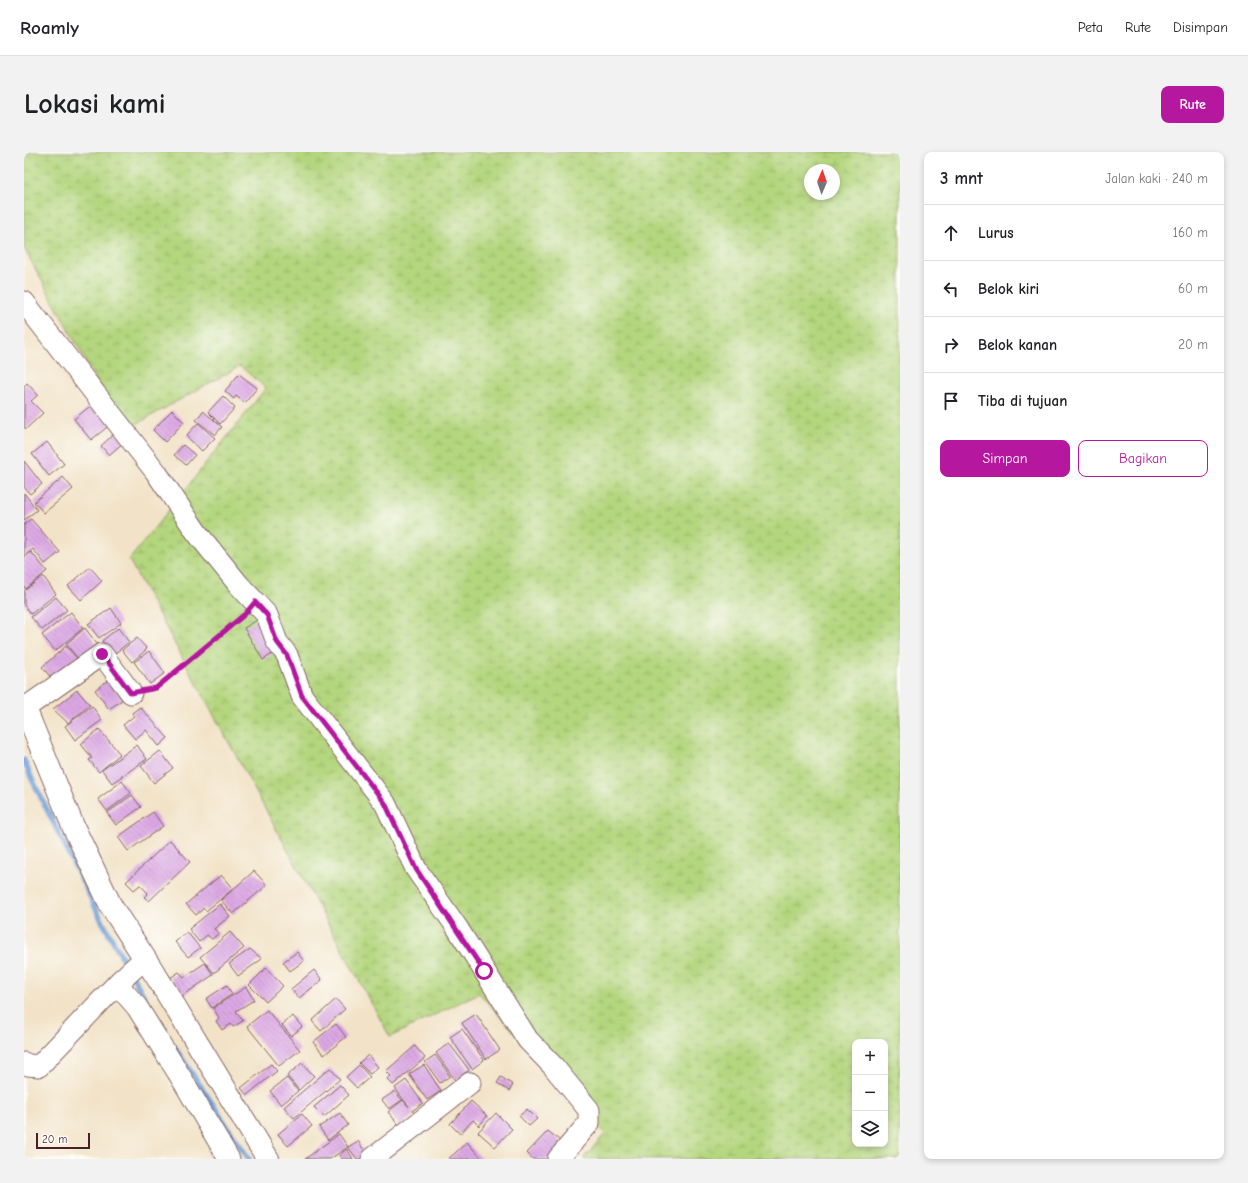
<!DOCTYPE html>
<html lang="id">
<meta charset="utf-8">
<style>
body{margin:0;font-family:"Comic Neue",sans-serif;background:#f2f2f2;color:#202124}
.controls{position:absolute;right:12px;bottom:12px;display:grid;overflow:hidden;border-radius:8px;box-shadow:0 2px 6px #0003}
.controls button{width:36px;height:36px;display:grid;place-items:center;padding:0;border:0;border-bottom:1px solid #e0e0e0;background:#fff;color:#202124;font:20px sans-serif}
.compass{position:absolute;left:780px;top:12px;width:36px;height:36px;border-radius:50%;background:#fff;box-shadow:0 2px 6px #0003;rotate:2deg}
.scale{position:absolute;left:12px;bottom:10px;width:54px;box-sizing:border-box;padding-left:4px;border:2px solid #4a1f2b;border-top:0;font-size:11px;line-height:14px;white-space:nowrap;color:#4a1f2b;-webkit-text-stroke:3px #fdfcf7;paint-order:stroke}
.stop{position:absolute;width:12px;height:12px;margin:-9px;border:3px solid #b5179e;border-radius:50%;background:#fff}
.stop.end{background:#b5179e;border-color:#fff;box-shadow:0 1px 4px #0008}
.list{margin:0;padding:0;list-style:none}
h2{display:flex;justify-content:space-between;align-items:center;height:52px;margin:0;padding:0 16px;font-size:17px}
h2 small{font-size:13px;font-weight:400;color:#757577}
.list li{display:grid;grid-template-columns:26px 1fr auto;gap:12px;align-items:center;box-sizing:border-box;height:56px;padding:0 16px;border-top:1px solid #e0e0e0}
.list b{display:block;font-size:15px;white-space:nowrap}
.list em{font-size:13px;font-style:normal;color:#757577}
.actions{display:flex;gap:8px;padding:12px 16px}
.actions a{flex:1;padding:9px 0;border:1px solid #b5179e;border-radius:8px;text-align:center;font-size:14px;color:#b5179e}
.actions .main{background:#b5179e;color:#fff}
.icon{flex:none;width:22px;height:22px;fill:none;stroke:currentColor;stroke-width:2;stroke-linecap:round;stroke-linejoin:round}
.map{position:relative;flex:none;width:876px;height:1007px;overflow:hidden;border-radius:8px}
header{display:flex;align-items:center;gap:24px;box-sizing:border-box;height:56px;padding:0 20px;background:#fff;border-bottom:1px solid #e0e0e0}
header strong{font-size:19px}
nav{display:flex;gap:22px;margin-inline-start:auto;font-size:14px}
.intro{display:flex;align-items:center;justify-content:space-between;box-sizing:border-box;height:96px;padding:0 24px}
h1{margin:0;font-size:28px}
.button{padding:10px 18px;border-radius:8px;background:#b5179e;color:#fff;font-size:14px;font-weight:700}
main{display:flex;gap:24px;padding:0 24px}
aside{flex:1;background:#fff;border-radius:8px;box-shadow:0 2px 6px #0003}
.map>svg:first-child{display:block}
.wetland{fill:url(#wetland-marsh);stroke:#7f7a54;fill-rule:evenodd}
.lines{fill:none;stroke-linecap:round;stroke-linejoin:round}
.stream{stroke:#6d9ed7;stroke-width:5.5}
.building{fill:url(#building-back-hatch)}
.minor-casing{stroke:#856462;stroke-width:23}
.tertiary-casing{stroke:#856462;stroke-width:24}
.path{stroke:#856462;stroke-width:2.5;stroke-dasharray:3 3;stroke-linecap:butt}
.minor{stroke:#fff;stroke-width:21}
.tertiary{stroke:#fff;stroke-width:22}
.route{stroke:#b5179e;stroke-width:5}
</style>
<header>
<strong>Roamly</strong>
<nav><a>Peta</a><a>Rute</a><a>Disimpan</a></nav>
</header>
<div class="intro"><h1>Lokasi kami</h1><a class="button">Rute</a></div>
<main>
<div class="map">
<svg width="876" height="1007" viewBox="0 0 876 1007">
<defs>
<pattern id="wetland-marsh" width="20" height="14" patternUnits="userSpaceOnUse"><rect width="20" height="14" fill="#b4d67e"/><path d="M1 5h8M5 5V1M11 12h8M15 12V8" fill="none" stroke="#9cb76d"/></pattern>
<pattern id="building-back-hatch" width="6" height="6" patternUnits="userSpaceOnUse"><rect width="6" height="6" fill="#dba7e4"/><path d="M-1 5l2 2M0 0l6 6M5-1l2 2" fill="none" stroke="#bd8fc4"/></pattern>
</defs>
<rect width="100%" height="100%" fill="#fdfcf7"/>
<filter id="ink" filterUnits="userSpaceOnUse"><feTurbulence type="fractalNoise" baseFrequency=".025" numOctaves="2"/><feDisplacementMap in="SourceGraphic" scale="8" xChannelSelector="R" yChannelSelector="G"/><feConvolveMatrix kernelMatrix="1 2 1 2 8 2 1 2 1" color-interpolation-filters="sRGB"/></filter>
<filter id="wash" filterUnits="userSpaceOnUse"><feTurbulence type="fractalNoise" baseFrequency=".012" numOctaves="4" result="noise"/><feDisplacementMap in="SourceGraphic" scale="16" xChannelSelector="R" yChannelSelector="G"/><feGaussianBlur stdDeviation="0.9" result="paint"/><feColorMatrix in="noise" values="0 0 0 0 0 0 0 0 0 0 0 0 0 0 0 0 0 1.4 0 .05"/><feComposite in="paint" operator="in"/></filter>
<g filter="url(#wash)">
<rect width="100%" height="100%" fill="#f2e3c8"/>
<!-- wetland -->
<path class="wetland" d="M0,0H876V1007H559L581,982L455,841L366,885L105,408L242,236L216,214L100,279L0,96ZM786,18H810V42H786ZM831,890H861V992H831Z"/>
<g class="lines">
<!-- stream -->
<path class="stream" d="M0,608L7,625L77,767L104,816
M108,823L133,868
M149,893L225,1007"/>
</g>
<g id="blocks">
<!-- building -->
<path class="building" d="M215,222L233,236L221,251L212,244L210,247L201,239Z
M3,231L14,243L7,249L19,261L2,277L0,275V234Z
M199,244L211,256L196,272L184,260Z
M70,251L87,272L67,288L50,267Z
M148,258L160,270L141,290L129,278Z
M179,259L198,275L191,283L172,268Z
M174,271L191,286L178,299L162,284Z
M93,279L102,288L85,303L77,294Z
M23,290L40,312L25,324L8,302Z
M159,293L171,303L162,313L150,303Z
M0,309L18,332L6,342L0,335Z
M39,325L49,337L20,361L10,350Z
M0,341L13,358L0,368Z
M7,367L36,400L21,412L9,397L0,404V373Z
M7,400L23,419L2,437L0,435V406Z
M66,415L78,429L57,448L44,434Z
M19,424L32,442L7,462L0,453V439Z
M32,445L43,458L18,478L7,465Z
M87,456L97,471L75,486L64,472Z
M47,460L59,476L31,499L18,483Z
M235,467L254,498L239,508L220,476Z
M61,476L73,492L54,507L42,492Z
M94,476L105,490L89,503L78,489Z
M113,486L123,497L108,510L98,498Z
M42,494L54,507L29,528L18,515Z
M125,499L141,521L126,532L110,510Z
M84,528L98,548L85,557L71,538Z
M53,538L66,553L44,571L29,557Z
M68,554L78,568L51,588L41,574Z
M116,555L144,586L135,594L122,578L111,587L99,573L110,564L108,561Z
M75,577L96,602L75,620L65,608L68,606L57,592Z
M113,593L123,607L88,631L78,618Z
M136,599L149,616L130,631L117,614Z
M98,629L107,641L83,659L74,647Z
M108,643L117,655L92,673L83,661Z
M129,660L139,674L104,699L94,685Z
M146,688L166,710L125,749L120,745L124,741L116,733L110,738L102,730Z
M230,719L243,733L209,762L197,748Z
M197,723L209,737L182,759L180,756L172,763L162,752Z
M196,752L206,764L190,777L195,781L188,787L183,783L175,790L165,777Z
M163,780L176,796L164,805L151,790Z
M206,780L220,796L190,821L176,805Z
M226,797L238,807L214,824L205,812Z
M273,800L280,809L266,819L259,810Z
M181,811L189,823L158,844L146,826L155,820L160,825Z
M242,816L259,834L242,850L225,833Z
M290,818L298,828L275,846L267,837Z
M203,833L208,842L188,856L182,847Z
M222,835L230,848L212,859L219,869L209,875L207,872L198,878L192,869L195,866L189,856Z
M312,847L321,857L297,879L288,869Z
M243,858L276,898L255,914L223,874Z
M452,862L476,898L462,907L438,871Z
M269,864L278,875L267,884L258,873Z
M312,872L322,885L300,903L289,890Z
M438,877L460,908L448,917L426,885Z
M425,891L445,918L431,928L412,901Z
M391,894L401,906L369,933L363,927L367,924L362,919Z
M344,903L354,915L346,922L335,911Z
M411,903L426,924L416,931L401,910Z
M278,911L290,924L275,938L263,924Z
M247,912L253,919L223,943L217,936Z
M335,913L346,925L333,936L322,925Z
M400,913L417,939L403,948L385,922Z
M306,916L316,927L270,966L260,955Z
M477,925L489,933L485,939L473,931Z
M263,926L274,939L257,953L246,939Z
M382,928L399,951L388,959L391,962L376,974L364,960L379,948L385,955L371,936Z
M316,933L325,943L300,965L290,955Z
M371,939L378,948L365,957L358,948Z
M447,949L463,964L455,974L449,968L436,982L426,972Z
M503,957L513,967L505,974L495,964Z
M316,961L324,973L304,988L295,975Z
M472,961L488,977L471,995L454,980Z
M278,962L288,974L264,994L254,982Z
M524,979L540,992L526,1007H509L503,1001Z
M315,982L324,995L306,1007H281Z
M334,989L343,1003L338,1007H333L324,995Z
M443,990L458,1007H424L431,1001Z
M323,997L329,1007H318L315,1003Z"/>
</g>
</g>
<g filter="url(#ink)">
<use href="#blocks" fill-opacity="0" stroke="#856462" stroke-width="1"/>
<g class="lines">
<defs>
<path id="minor" d="M0,150L132,320L173,381L215,433L243,463L253,490L263,503L278,544L361,651L392,717L432,774L504,888L529,914L565,958V971L534,1007
M1,556L78,502L107,541
M93,832L113,855L158,927L205,1007
M0,911L4,913L15,914L96,829L120,807
M348,1007L446,931"/>
<path id="tertiary" d="M0,554L49,674L87,754L136,830L244,1007"/>
</defs>
<!-- minor casing -->
<use href="#minor" class="minor-casing"/>
<!-- tertiary casing -->
<use href="#tertiary" class="tertiary-casing"/>
<!-- path -->
<path class="path" d="M125,538L132,536L218,465"/>
<!-- minor -->
<use href="#minor" class="minor"/>
<!-- tertiary -->
<use href="#tertiary" class="tertiary"/>
</g>
</g>
<g class="lines" filter="url(#ink)">
<!-- route -->
<path class="route" d="M78,502L107,541L132,536L221,462L231,450L243,463L253,490L263,503L278,544L361,651L392,717L460,819"/>
</g>
</svg>
<div class="controls">
<button>+</button>
<button>−</button>
<button><svg class="icon" aria-label="layers" viewBox="0 0 24 24"><path d="M12 4l9 5-9 5-9-5zM3 14l9 5 9-5"/></svg></button>
</div>
<svg class="compass" viewBox="-18 -18 36 36"><path d="M0-13l5 13h-10z" fill="#e53935"/><path d="M0 13l5-13h-10z" fill="#757577"/></svg>
<div class="scale">20 m</div>
<div class="stop" style="left:460px;top:819px"></div>
<div class="stop end" style="left:78px;top:502px"></div>
</div>
<aside>
<h2>3 mnt<small>Jalan kaki · 240 m</small></h2>
<ul class="list">
<li><svg class="icon" aria-label="ahead" viewBox="0 0 24 24"><path d="M12 20V5M6 11l6-6 6 6"/></svg><div><b>Lurus</b></div><em>160 m</em></li>
<li><svg class="icon" aria-label="left" viewBox="0 0 24 24"><path d="M17 20v-9H6M10 6l-5 5 5 5"/></svg><div><b>Belok kiri</b></div><em>60 m</em></li>
<li><svg class="icon" aria-label="right" viewBox="0 0 24 24"><path d="M7 20v-9h11M14 6l5 5-5 5"/></svg><div><b>Belok kanan</b></div><em>20 m</em></li>
<li><svg class="icon" aria-label="arrive" viewBox="0 0 24 24"><path d="M6 21V4h12l-3 4 3 4H6"/></svg><div><b>Tiba di tujuan</b></div></li>
</ul>
<div class="actions"><a class="main">Simpan</a><a>Bagikan</a></div>
</aside>
</main>
